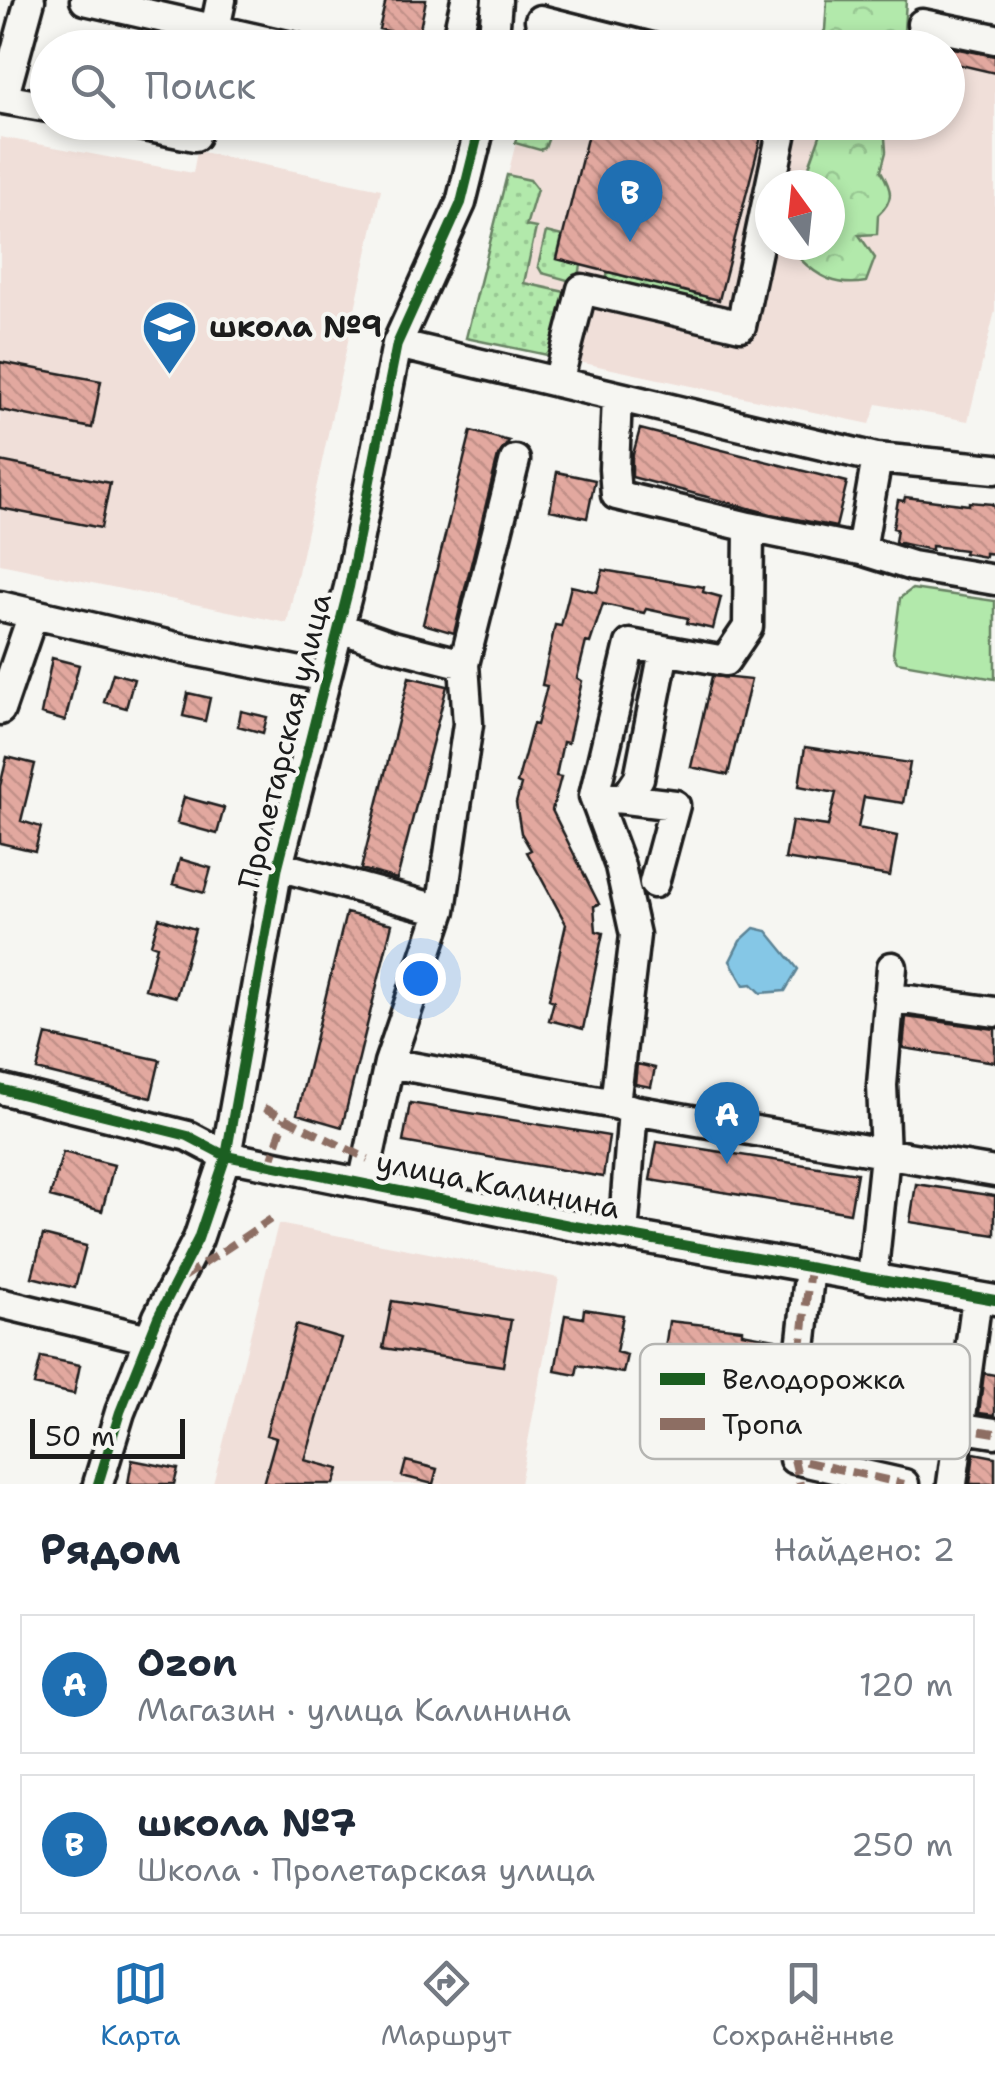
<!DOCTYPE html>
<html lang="ru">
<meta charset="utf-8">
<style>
body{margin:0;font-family:"Shantell Sans",sans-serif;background:#f2f2f3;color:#1f2937}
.compass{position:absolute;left:755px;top:170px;width:90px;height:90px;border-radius:50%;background:#fff;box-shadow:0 5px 15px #0003;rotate:345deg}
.scale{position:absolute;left:30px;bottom:25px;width:155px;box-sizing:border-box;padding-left:10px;border:5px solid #1c1c1c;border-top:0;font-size:28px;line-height:35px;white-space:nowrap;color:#1c1c1c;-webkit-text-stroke:8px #f6f6f2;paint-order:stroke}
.you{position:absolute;left:420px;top:978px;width:35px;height:35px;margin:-25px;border:8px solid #fff;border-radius:50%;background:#1a73e8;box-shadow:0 0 0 15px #1a73e833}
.badge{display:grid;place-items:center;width:65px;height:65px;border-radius:50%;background:#1f6fb2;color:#fff;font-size:32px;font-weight:700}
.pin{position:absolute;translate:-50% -82px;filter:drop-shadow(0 2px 5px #0008)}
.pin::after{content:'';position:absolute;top:52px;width:35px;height:30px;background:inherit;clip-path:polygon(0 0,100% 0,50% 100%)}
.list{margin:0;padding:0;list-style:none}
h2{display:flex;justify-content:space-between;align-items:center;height:130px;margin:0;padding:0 40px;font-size:42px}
h2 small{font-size:32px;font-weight:400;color:#747a83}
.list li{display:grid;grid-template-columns:65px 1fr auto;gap:30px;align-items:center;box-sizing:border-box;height:140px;margin:0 20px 20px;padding:0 20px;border:2px solid #e0e1e3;border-radius:0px}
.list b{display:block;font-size:38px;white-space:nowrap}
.list p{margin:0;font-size:32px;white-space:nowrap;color:#747a83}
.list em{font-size:32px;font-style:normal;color:#747a83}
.icon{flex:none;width:55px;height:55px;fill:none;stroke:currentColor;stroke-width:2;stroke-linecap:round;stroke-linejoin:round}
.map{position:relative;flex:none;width:995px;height:1484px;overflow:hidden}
.search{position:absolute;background:#fff;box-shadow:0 5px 15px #0003;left:30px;right:30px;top:30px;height:110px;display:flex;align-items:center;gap:25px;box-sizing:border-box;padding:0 35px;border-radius:55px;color:#747a83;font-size:38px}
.sheet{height:450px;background:#fff}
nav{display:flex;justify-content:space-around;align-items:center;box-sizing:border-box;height:140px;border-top:2px solid #e0e1e3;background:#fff;font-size:28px;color:#747a83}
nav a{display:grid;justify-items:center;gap:5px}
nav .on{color:#1f6fb2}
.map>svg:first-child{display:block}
.built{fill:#f0dfd9;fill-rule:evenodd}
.grass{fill:url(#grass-dots);stroke:#678264;stroke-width:2.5}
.forest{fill:url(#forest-crowns);stroke:#678264;stroke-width:2.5}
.park{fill:#b2e9ab;stroke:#678264;stroke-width:2.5}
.water{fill:#85c7e6;stroke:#5b8395;stroke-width:2.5}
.building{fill:url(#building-back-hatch);stroke:#1c1c1c;stroke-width:2.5}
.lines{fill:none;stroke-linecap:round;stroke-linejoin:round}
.minor-casing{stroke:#1c1c1c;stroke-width:35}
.minor{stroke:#f6f6f2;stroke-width:28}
.quiet{stroke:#8d6e63;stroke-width:8;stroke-dasharray:15 8;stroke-linecap:butt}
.cycleway-casing{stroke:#f6f6f2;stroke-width:16}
.cycleway{stroke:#1b5e20;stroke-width:10}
.labels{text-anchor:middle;stroke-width:8;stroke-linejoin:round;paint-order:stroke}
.poi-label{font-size:30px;font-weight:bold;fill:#1c1c1c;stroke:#f6f6f2;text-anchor:start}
.street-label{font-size:30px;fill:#1c1c1c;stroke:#f6f6f2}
.key{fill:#f6f6f2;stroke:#b5b5b2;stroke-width:2.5}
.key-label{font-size:28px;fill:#1c1c1c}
</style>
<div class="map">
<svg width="995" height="1484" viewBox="0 0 995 1484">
<defs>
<pattern id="grass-dots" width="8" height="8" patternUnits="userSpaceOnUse" patternTransform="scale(2.5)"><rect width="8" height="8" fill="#b2e9ab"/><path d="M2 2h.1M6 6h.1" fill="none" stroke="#98c793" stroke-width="1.8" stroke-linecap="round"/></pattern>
<pattern id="forest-crowns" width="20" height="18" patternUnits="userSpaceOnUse" patternTransform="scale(2.5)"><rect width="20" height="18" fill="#b2e9ab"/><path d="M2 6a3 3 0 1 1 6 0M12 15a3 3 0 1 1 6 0" fill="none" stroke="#98c793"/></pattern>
<pattern id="building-back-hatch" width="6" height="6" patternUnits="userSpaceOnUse" patternTransform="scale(2.5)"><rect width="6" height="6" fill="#e2a89f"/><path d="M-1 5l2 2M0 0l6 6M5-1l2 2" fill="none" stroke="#c19088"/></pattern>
</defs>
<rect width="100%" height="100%" fill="#f6f6f2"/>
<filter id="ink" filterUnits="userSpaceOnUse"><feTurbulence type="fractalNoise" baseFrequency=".01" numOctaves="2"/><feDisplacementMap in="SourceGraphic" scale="20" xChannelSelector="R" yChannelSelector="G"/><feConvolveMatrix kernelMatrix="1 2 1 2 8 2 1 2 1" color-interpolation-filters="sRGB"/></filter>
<g filter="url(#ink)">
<!-- built -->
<path class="built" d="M948,61L995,72V311L968,421L877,404L870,424L466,338L521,123L948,122ZM770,185H830V245H770Z
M0,137L193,173L197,151L381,189L287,623L0,564Z
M278,1224L559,1278L520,1484H213Z"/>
<!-- grass -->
<path class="grass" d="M521,123H554L545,148L540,150L515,143Z
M507,175L530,180L537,189L526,226L536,228L524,283L574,294L557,357L466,338Z
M546,232L562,236L557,258L581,265L578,283L542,273L538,266Z
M608,272L709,297L704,306L605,283Z"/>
<!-- forest -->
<path class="forest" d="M827,0H906L903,47H819L817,42L825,30Z
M837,123H884L886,152L881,171C892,190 895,199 878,215L877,234L859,235L875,258L866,282C837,287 819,278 798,257L801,245H830V185H809L807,172L822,130Z"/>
<!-- park -->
<path class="park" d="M912,589L995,601V679L897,662L893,653L900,598Z"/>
<!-- water -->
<path class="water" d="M754,928L767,931L798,969L785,991L761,993L752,984L744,985L730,961L740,941Z"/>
<!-- building -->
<path class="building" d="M386,0H426L418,38L379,29Z
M948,47L995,56V73L948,62Z
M591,122H705L761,137L719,300L557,259Z
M0,362L101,381L92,428L0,410Z
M640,429L847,482L836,527L771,514L632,477V458Z
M471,431L509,441L498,456L454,633L423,624Z
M0,461L110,483L101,528L0,508Z
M557,472L595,480L587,518L550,510Z
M905,497L969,505V502L992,504L995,509V554L985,553V557L964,553L965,550L932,546V550L895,542L897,529L893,528L898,500L904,501Z
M603,570L704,587L703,592L721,597L713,629L687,623L688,618L646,609L644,613L603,604L590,643L586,642L577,678L582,681L568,743L563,742L556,776L561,777L552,810L599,904L594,906L596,931L603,933L583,1029L549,1020L554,1001L549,999L566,924L527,852L531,850L521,833L516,803L521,785L517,783L533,724L537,725L547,686L542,685L555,625L561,626L571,586L597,592Z
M52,658L79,665L65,721L41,714Z
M113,673L134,679L126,708L104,702Z
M712,676L751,680L728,775L691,767Z
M409,677L447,686L397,879L361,869Z
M188,693L210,698L205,721L183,716Z
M241,711L267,717L263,733L238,726Z
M805,747L910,763L903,803L864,797L858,828L897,836L890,876L785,859L792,821L828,826L836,793L799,786Z
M7,757L35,764L21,821L41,827L35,851L0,843V786Z
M184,797L224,808L217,834L177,823Z
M180,859L211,868L204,893L173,884Z
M346,913L392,924L342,1127L297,1114Z
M159,918L195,929L176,997L145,989L157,946L151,944Z
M906,1017L995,1029V1062L903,1048Z
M46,1035L160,1060L151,1098L37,1070Z
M637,1064L655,1068L651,1087L635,1084Z
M410,1103L609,1136L603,1177L403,1142Z
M657,1142L857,1173L850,1213L650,1180Z
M63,1152L114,1165L102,1211L50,1197Z
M916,1184L995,1196V1235L910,1222Z
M43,1235L86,1246L75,1288L32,1277Z
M392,1301L511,1320L503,1366L383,1348Z
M584,1309L623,1315L616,1352L627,1355L623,1373L578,1365L576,1375L555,1371L565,1315L583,1318Z
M669,1321L742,1329V1333L775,1339L768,1378L663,1362Z
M296,1325L341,1338L305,1460L339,1469L334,1484H263L276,1438L266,1435Z
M41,1357L80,1365L74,1394L34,1385Z
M984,1373L995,1375V1415L979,1413Z
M974,1453L995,1457V1484H970Z
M132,1460L178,1469L174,1484H128Z
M406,1461L437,1469L433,1484L402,1476Z"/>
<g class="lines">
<defs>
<path id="minor" d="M30,0L3,99L48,107
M85,0L296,48
M540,20L652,48
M922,24L995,39
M215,29L221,0
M455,48L466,0
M493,48L497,0
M124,122L195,136L199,122
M397,344L877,458L995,469
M558,382L582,289L741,326L784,122
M617,397L614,469L616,495L749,527L861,550L912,566L995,580
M861,550L877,458
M0,606L184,649L326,677
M338,627L389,645L464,664
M0,710L33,614
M594,796L625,799L639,778L664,651
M625,799L675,805L654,883
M278,866L441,910
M888,997L995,1012
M389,1063L615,1104L633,1110L995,1172
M0,1089L188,1136L226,1156L569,1225L995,1300
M615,1104L635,935L620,866L594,796L630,644L725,661L748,627L749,527
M363,1184L389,1063L441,910L468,724L464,664L515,460
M623,1235L633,1110
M810,1268L795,1402L995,1433
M872,1279L885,1155L882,1085L892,967
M0,1303L149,1339
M795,1402L794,1459L904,1484
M98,1484L120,1412L158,1317L198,1239L226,1156L278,866L349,587L397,344L461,203L481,122
M952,1484L977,1297"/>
</defs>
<!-- minor casing -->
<use href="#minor" class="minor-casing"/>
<!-- minor -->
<use href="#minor" class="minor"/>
<!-- quiet -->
<path class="quiet" d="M264,1108L368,1159
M270,1165L285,1118
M810,1268L795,1402L995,1433
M184,1277L271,1219
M795,1402L794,1459L904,1484
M794,1459L800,1484"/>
<defs>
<path id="cycleway" d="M0,1089L188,1136L226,1156L569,1225L995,1300
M98,1484L120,1412L158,1317L198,1239L226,1156L278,866L349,587L397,344L461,203L481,122"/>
</defs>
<!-- cycleway casing -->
<use href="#cycleway" class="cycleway-casing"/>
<!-- cycleway -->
<use href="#cycleway" class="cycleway"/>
</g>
</g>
<!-- icons -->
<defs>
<symbol id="school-pin" viewBox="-11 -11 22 30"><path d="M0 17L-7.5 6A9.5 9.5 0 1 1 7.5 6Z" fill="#1f6fb2" stroke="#f6f6f2"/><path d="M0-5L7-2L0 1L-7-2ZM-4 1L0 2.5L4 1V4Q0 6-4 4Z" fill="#fff"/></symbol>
</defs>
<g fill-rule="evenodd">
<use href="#school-pin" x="138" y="296" width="63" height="86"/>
</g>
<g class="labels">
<!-- poi labels -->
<g class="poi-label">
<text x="209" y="337">школа №9</text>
</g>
<!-- street labels -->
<g class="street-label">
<text transform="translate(285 741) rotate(-76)" y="10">Пролетарская улица</text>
<text transform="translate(498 1185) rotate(11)" y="10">улица Калинина</text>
</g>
</g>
<!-- legend -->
<rect x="640" y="1344" width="330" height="115" rx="15" class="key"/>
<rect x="660" y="1373" width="45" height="12" fill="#1b5e20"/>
<rect x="660" y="1418" width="45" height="12" fill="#8d6e63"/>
<g class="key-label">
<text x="722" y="1389">Велодорожка</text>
<text x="722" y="1434">Тропа</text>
</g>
</svg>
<svg class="compass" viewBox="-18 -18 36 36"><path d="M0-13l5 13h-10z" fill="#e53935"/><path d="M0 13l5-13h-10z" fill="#747a83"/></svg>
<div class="scale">50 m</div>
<div class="you"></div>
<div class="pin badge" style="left:727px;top:1164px">A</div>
<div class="pin badge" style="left:630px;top:242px">B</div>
<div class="search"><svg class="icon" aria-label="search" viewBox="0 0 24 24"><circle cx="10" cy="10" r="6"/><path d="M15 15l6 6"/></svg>Поиск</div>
</div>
<section class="sheet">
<h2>Рядом<small>Найдено: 2</small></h2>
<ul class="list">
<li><span class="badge">A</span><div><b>Ozon</b><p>Магазин · улица Калинина</p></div><em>120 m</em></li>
<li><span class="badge">B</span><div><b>школа №7</b><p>Школа · Пролетарская улица</p></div><em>250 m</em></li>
</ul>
</section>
<nav>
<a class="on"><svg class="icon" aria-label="map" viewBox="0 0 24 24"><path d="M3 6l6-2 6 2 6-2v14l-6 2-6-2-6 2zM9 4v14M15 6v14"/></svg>Карта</a>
<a><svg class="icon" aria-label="directions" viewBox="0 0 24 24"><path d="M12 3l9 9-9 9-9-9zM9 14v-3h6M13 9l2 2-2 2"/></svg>Маршрут</a>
<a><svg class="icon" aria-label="saved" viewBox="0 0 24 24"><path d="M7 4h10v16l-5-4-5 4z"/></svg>Сохранённые</a>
</nav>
